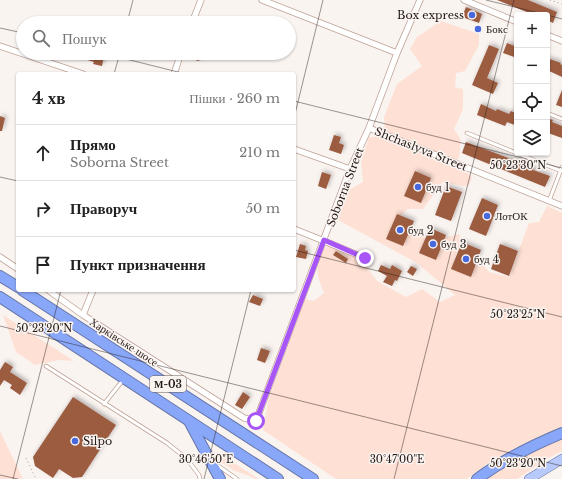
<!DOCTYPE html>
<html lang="uk">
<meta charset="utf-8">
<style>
body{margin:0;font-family:"Libre Baskerville",serif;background:#f6f6f6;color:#222}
.controls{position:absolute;right:12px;top:12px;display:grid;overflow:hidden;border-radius:4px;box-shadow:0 1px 3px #0004}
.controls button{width:36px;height:36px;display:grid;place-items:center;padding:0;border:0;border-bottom:1px solid #e0e0e0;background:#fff;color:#222;font:20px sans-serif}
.stop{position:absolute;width:12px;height:12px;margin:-9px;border:3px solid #a855f7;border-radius:50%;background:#fff}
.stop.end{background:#a855f7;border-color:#fff;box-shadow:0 1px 4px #0008}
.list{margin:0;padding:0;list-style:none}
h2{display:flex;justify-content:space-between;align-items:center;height:52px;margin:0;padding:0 16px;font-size:17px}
h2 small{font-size:13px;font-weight:400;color:#767676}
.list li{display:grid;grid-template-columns:26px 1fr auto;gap:12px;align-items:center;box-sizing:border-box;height:56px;padding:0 16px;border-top:1px solid #e0e0e0}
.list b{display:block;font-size:15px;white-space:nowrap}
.list p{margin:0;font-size:13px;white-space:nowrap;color:#767676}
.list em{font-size:13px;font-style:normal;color:#767676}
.icon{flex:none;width:22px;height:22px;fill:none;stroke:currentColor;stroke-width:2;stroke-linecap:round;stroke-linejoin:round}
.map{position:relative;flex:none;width:562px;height:479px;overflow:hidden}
.search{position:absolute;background:#fff;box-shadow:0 1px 3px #0004;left:16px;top:16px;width:280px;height:44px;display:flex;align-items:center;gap:10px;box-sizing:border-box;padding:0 14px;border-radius:22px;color:#767676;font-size:15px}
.panel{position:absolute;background:#fff;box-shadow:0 1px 3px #0004;left:16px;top:72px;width:280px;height:220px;border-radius:4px}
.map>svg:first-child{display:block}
.green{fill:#fee0d4}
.building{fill:#9b5b41;filter:url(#shadow)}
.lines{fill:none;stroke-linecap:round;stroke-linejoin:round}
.service-casing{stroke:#bea195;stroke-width:4.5}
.minor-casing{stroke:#bea195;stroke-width:7}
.primary-casing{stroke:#6675a8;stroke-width:10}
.motorway-casing{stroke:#6675a8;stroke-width:12}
.path{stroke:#a49c98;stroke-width:1;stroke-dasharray:1 3;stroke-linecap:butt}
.service{stroke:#fff;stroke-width:3}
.minor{stroke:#fff;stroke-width:5.5}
.primary{stroke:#b8cafb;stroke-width:9}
.motorway{stroke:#89a7f8;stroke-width:10}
.route{stroke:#a855f7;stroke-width:5}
.ticks{fill:none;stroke:#241914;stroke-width:1;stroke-opacity:0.45}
.poi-dot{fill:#4869dd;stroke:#faf4f1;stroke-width:1.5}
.labels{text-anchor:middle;stroke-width:3;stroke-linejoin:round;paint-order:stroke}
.shield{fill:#faf4f1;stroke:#645b56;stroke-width:1}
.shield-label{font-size:10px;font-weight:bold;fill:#241914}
.poi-label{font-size:11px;fill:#241914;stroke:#faf4f1;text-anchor:start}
.street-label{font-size:11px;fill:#241914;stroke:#faf4f1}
.ticks-label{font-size:10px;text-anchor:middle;fill:#241914;stroke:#faf4f1;stroke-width:3;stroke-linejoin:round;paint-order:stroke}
</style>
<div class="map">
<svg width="562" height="479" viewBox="0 0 562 479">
<defs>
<filter id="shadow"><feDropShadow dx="2" dy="-2" stdDeviation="2" flood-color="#0004"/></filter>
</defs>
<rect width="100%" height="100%" fill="#faf4f1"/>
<!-- green -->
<path class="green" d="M441,21L479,34V45L465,71L456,73L455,87L463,89V109L454,129L461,140L459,158L454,161L385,132L384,117L397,84L422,66L410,49L417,37Z
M369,137H380L469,174L472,178L469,185L464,186L443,182L423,209H408L395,220L412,228L436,247L442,238L460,234L459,245L453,264L472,271L475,266L483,264L489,272L509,277L529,223L539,222L547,206L562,213V428L519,446L488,463L467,479H336L263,430L268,401L305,299L314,301L324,293C315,271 315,270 325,247L331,246L362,261L377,281L406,297L422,289L440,302L455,295L417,263L338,220L347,191L363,182L361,162Z
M3,315L74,361L59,360L35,365L16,352Z
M0,431L23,479H0Z
M562,436V451L547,459L517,479H483L518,457Z
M217,452L259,479H255L250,476L235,471L217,460L213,456Z"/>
<!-- building -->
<path class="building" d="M497,0H528L557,12L553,23L547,20V15H534Z
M466,7L482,14L479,23L462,17Z
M507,43L517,47V58L503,53Z
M489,45L499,49L487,78L498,83L493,94L472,85Z
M69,53H92L104,56L102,66L93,64L94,62L69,54Z
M193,53H201L199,61L191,59Z
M547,58L561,63L560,64L562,65V77L547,70Z
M562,90V107L556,105Z
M481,104L496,111L497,109L509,114L511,111L517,114V126L507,122L505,126L477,115Z
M0,116L5,118L2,131H0Z
M547,118L553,120L552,122L562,126V138L548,133L547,134Z
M334,135L341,137L339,143L344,145L341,154L329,150Z
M466,142L511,159L534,168L533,170L550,176L545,187L462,153Z
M415,171L431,178L421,203L404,196Z
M322,172L331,175L326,189L318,186Z
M446,186L462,192L451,221L435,215Z
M482,198L498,205L486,236L469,229Z
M397,214L414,221L403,246L386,239Z
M430,228L446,235L436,260L419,253Z
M462,242L481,250L471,277L451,269Z
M300,244L306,246L305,250L308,251L306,259L296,257Z
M500,244L518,251L509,276L491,269Z
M336,251L348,259L346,263L333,255Z
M381,265L390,269L392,265L402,271L397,281L395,280L392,286L383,282L387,276L378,271Z
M411,266L417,269L413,276L407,272Z
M253,295L263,299L260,306L249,302Z
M261,348L270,351L265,363L257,360Z
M5,362L13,367L10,372L27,383L20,395L10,388L12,385L4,380L0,386V370Z
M243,392L250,397L242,409L235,405Z
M73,397L116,425L82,477L73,478L59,469L53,478L35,466L33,457Z"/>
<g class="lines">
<defs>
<path id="service" d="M547,113L562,119
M467,133L561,171
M549,201L562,167
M46,366L167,443L187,459L199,475L200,479
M104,404L123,380
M217,465L237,479"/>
<path id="minor" d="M262,0L397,53
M464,0L517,22
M192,23L201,0
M547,35L562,41
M0,46L83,74
M174,74L181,53
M369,128L562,206
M294,149L350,169
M294,229L324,241L365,258
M0,257L18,269
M48,290L83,315L244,418L256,421L350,169L369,128L397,53L420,0
M83,315L93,290"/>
<path id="primary" d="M529,479L562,459"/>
<path id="motorway" d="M0,276L18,287
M22,290L313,479
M0,297L278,479
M190,423L220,479
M477,479C503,460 533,445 562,433"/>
</defs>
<!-- service casing -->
<use href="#service" class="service-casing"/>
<!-- minor casing -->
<use href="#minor" class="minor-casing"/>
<!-- primary casing -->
<use href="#primary" class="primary-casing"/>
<!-- motorway casing -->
<use href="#motorway" class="motorway-casing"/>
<!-- path -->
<path class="path" d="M550,0L562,4
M26,458L36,479"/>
<!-- service -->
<use href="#service" class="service"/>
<!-- minor -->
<use href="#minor" class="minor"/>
<!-- primary -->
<use href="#primary" class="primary"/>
<!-- motorway -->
<use href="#motorway" class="motorway"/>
</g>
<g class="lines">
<!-- route -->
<path class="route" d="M256,421L324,240L365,258"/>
</g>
<!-- ticks -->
<path class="ticks" d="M486,0L547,15M547,15L562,19M127,23L133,0M0,28L23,33M102,53L186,74M114,74L120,53M294,101L562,168M294,118L323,0M0,177L18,181M294,250L562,317M0,326L562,466M0,475L18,479M13,479L61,290M204,479L251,290M394,479L514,0"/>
<!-- markers -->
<g class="poi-dot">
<circle cx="472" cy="15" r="4"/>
<circle cx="478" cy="29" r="4"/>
<circle cx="418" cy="187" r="4"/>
<circle cx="487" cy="216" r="4"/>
<circle cx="400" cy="230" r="4"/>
<circle cx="433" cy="244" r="4"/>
<circle cx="466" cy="259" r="4"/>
<circle cx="75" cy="441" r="4"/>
</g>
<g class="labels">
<!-- shield labels -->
<rect class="shield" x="150" y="376" width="36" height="16" rx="3"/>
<g class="shield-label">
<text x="168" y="388">М-03</text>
</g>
<!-- poi labels -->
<g class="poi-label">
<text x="464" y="19" text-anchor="end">Box express</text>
<text x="486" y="33">Бокс</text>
<text x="426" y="191">буд 1</text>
<text x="495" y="220">ЛотОК</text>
<text x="408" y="234">буд 2</text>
<text x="441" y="248">буд 3</text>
<text x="474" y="263">буд 4</text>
<text x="83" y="445">Silpo</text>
</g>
<!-- street labels -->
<g class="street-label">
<text transform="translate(421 149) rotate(22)" y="4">Shchaslyva Street</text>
<text transform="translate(345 187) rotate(-69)" y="4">Soborna Street</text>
<text transform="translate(124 342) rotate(33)" y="4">Харківське шосе</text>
</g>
</g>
<g class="ticks-label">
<text x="518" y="169">50°23'30"N</text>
<text x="518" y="318">50°23'25"N</text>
<text x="44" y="332">50°23'20"N</text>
<text x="206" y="463">30°46'50"E</text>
<text x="397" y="463">30°47'00"E</text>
<text x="518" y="467">50°23'20"N</text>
</g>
</svg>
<div class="controls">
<button>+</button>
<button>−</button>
<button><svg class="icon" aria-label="locate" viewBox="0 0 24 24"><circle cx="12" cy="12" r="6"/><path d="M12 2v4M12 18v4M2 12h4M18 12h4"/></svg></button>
<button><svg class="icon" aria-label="layers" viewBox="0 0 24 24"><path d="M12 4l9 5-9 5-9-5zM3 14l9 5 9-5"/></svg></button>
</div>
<div class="stop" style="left:256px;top:421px"></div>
<div class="stop end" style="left:365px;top:258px"></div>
<div class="search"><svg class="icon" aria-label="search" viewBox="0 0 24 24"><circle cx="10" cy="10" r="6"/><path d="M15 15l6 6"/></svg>Пошук</div>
<section class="panel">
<h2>4 хв<small>Пішки · 260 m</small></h2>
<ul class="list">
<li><svg class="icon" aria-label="ahead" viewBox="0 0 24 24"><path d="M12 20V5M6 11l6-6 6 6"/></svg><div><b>Прямо</b><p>Soborna Street</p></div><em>210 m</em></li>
<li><svg class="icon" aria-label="right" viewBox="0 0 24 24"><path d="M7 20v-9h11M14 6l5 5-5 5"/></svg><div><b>Праворуч</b></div><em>50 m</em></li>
<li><svg class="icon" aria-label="arrive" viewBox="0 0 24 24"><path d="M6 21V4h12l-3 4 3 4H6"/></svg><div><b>Пункт призначення</b></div></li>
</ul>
</section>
</div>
